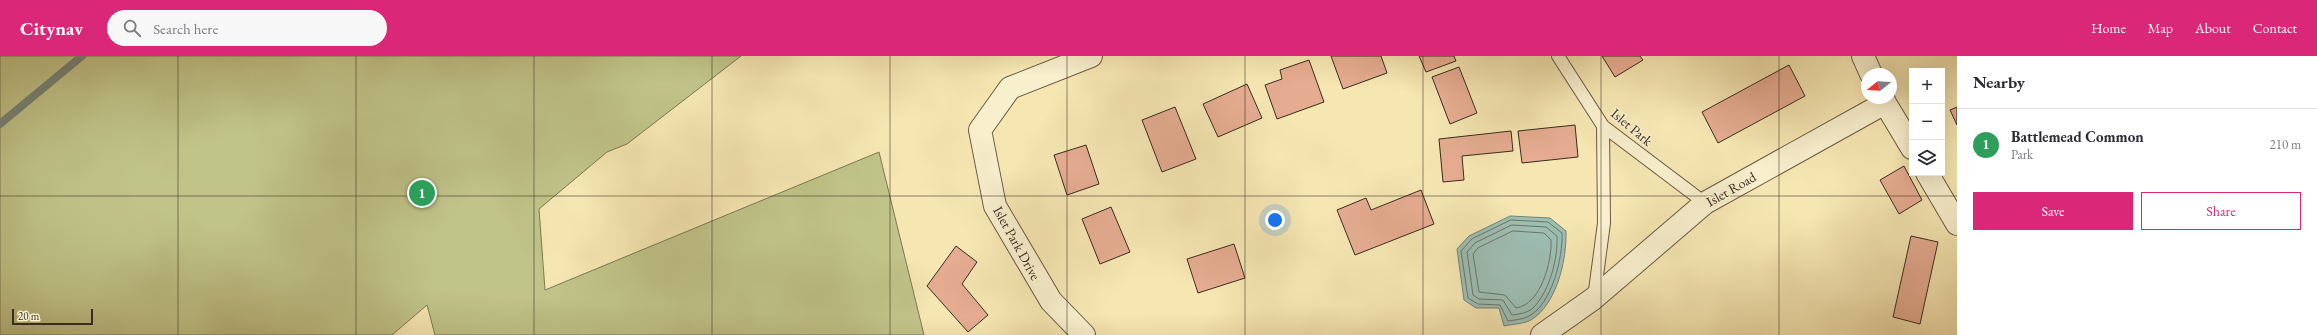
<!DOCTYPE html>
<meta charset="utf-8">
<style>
body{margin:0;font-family:"EB Garamond",serif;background:#f7f7f7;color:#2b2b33}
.controls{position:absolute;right:12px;top:12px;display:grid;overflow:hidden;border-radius:0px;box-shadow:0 4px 16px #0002}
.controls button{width:36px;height:36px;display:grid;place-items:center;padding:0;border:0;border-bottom:1px solid #e1e1e2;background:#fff;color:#2b2b33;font:20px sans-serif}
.compass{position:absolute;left:1861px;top:12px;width:36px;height:36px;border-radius:50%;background:#fff;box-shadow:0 4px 16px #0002;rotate:252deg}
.scale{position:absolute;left:12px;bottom:10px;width:81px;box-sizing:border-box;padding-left:4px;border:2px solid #392c20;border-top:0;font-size:11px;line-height:14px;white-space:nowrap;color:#392c20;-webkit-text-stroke:3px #f8efcd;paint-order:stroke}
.you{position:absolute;left:1275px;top:164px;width:14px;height:14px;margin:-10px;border:3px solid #fff;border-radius:50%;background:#1a73e8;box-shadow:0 0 0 6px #1a73e833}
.badge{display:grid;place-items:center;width:26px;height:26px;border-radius:50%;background:#db2777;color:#fff;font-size:13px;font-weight:700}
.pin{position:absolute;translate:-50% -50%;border:2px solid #fff;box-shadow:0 1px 4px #0006}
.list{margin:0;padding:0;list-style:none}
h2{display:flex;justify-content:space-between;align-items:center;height:52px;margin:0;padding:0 16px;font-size:17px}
h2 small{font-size:13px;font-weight:400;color:#7c7c81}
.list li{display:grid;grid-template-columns:26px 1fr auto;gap:12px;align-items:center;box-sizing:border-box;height:72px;padding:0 16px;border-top:1px solid #e1e1e2}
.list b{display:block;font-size:15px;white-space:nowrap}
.list p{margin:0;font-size:13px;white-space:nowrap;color:#7c7c81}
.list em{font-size:13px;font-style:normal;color:#7c7c81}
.actions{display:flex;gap:8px;padding:12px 16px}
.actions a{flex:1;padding:9px 0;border:1px solid #db2777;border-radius:0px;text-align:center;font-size:14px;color:#db2777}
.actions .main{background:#db2777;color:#fff}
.icon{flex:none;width:22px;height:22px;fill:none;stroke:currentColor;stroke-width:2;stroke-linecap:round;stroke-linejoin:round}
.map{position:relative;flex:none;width:1957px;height:279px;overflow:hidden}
header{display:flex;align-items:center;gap:24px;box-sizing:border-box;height:56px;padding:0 20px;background:#db2777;color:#fff}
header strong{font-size:19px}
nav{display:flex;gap:22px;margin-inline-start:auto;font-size:14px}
.search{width:280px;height:36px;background:#f7f7f7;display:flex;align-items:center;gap:10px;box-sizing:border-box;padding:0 14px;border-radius:22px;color:#7c7c81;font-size:15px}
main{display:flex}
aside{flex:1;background:#fff}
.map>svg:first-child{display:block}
.green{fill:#c0c489;stroke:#7c7854}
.water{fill:#9dbeb3;stroke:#758478}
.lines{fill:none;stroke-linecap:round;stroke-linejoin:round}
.shore{stroke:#6b756a;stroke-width:1}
.stream{stroke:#758478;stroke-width:8}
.building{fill:#e5ac91;stroke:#392c20}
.lane-casing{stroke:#685a44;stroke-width:14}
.street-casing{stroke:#685a44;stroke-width:24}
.lane{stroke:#f8efcd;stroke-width:12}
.street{stroke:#f8efcd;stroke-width:22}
.grid{fill:none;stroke:#392c20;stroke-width:1;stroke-opacity:0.55}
.labels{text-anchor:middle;stroke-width:3;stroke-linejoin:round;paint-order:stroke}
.street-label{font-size:14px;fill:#392c20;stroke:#f8efcd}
</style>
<header>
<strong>Citynav</strong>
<div class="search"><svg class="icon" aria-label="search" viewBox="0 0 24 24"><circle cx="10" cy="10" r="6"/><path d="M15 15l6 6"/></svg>Search here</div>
<nav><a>Home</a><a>Map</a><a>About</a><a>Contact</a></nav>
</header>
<main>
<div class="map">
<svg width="1957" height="279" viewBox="0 0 1957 279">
<rect width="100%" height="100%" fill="#f5e6b2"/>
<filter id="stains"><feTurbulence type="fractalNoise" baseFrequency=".005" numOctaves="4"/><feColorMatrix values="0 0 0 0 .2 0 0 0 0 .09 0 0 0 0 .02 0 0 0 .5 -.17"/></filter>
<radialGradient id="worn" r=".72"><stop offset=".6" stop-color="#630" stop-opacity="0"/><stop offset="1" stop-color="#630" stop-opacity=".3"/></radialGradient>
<!-- green -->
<path class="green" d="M0,0H741L627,88L607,96L539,153L545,234L879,96L924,279H435L427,249L392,279H0Z"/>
<!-- water -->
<path class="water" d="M1510,160L1550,162L1566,175C1567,203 1557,248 1531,264C1524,268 1513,268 1504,270L1499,252H1476L1464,244L1457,193L1469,180Z"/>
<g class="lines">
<!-- shore -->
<path class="shore" d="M1511,164L1548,166L1562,177C1563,201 1552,248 1529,260C1524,263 1515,264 1508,265L1500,249L1478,248L1468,242L1461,195L1472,183Z
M1512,169L1546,171L1557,180C1558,202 1550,233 1535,250C1529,257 1520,258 1512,259L1503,244L1479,243L1473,239L1467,196L1475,187Z
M1513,175L1544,177L1551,184C1552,206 1541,248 1516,252L1505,239L1479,236L1473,198L1478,192Z"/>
<!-- stream -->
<path class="stream" d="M0,68L82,0"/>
</g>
<!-- building -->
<path class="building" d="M1331,0H1381L1387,17L1343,33Z
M1419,0H1454L1456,5L1426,16Z
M1602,0H1640L1643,4L1615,21Z
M1309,4L1324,46L1277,63L1265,29L1282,23L1280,14Z
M1789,9L1805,40L1718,87L1702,56Z
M1459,11L1477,57L1450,68L1432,21Z
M1247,28L1262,62L1218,81L1203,48Z
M1175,51L1196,103L1162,116L1142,64Z
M1957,51V69L1950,54Z
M1575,69L1578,101L1522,107L1518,75Z
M1511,75L1513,95L1462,100L1464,124L1443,126L1439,83Z
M1086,89L1099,128L1067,139L1054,99Z
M1904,110L1922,144L1899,158L1880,124Z
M1421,134L1434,168L1355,199L1337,154L1366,142L1371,154Z
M1111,151L1130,196L1100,208L1082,163Z
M1911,180L1938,186L1920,268L1893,261Z
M1234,188L1245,222L1198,237L1187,203Z
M956,190L977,206L962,228L988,259L968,276L927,230Z"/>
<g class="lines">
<defs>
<path id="lane" d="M1558,0L1603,70L1705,147
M1594,242L1604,167L1603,70"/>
<path id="street" d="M1863,0L1871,18
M1885,47L1912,92
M1927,117L1957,168
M1084,279L1051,245L995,150L980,74L1010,32L1091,0
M1542,279L1593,243L1705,147L1885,47L1883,42"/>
</defs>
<!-- lane casing -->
<use href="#lane" class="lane-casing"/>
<!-- street casing -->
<use href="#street" class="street-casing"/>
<!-- lane -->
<use href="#lane" class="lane"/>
<!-- street -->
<use href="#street" class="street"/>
</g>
<!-- grid -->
<path class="grid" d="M178,0V279M356,0V279M534,0V279M712,0V279M890,0V279M1067,0V279M1245,0V279M1423,0V279M1601,0V279M1779,0V279M0,140H1957"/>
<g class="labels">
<!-- street labels -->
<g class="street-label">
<text transform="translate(1632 71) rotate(40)" y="5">Islet Park</text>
<text transform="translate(1731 133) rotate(-30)" y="5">Islet Road</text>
<text transform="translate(1017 187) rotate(61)" y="5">Islet Park Drive</text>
</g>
</g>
<rect width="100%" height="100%" filter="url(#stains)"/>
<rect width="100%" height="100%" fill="url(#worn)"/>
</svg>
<div class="controls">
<button>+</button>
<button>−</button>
<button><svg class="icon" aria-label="layers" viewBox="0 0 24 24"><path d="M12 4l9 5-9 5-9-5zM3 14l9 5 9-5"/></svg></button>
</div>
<svg class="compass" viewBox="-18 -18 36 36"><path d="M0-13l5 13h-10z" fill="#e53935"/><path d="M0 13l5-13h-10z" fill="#7c7c81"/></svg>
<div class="scale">20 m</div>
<div class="you"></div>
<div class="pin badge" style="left:422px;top:137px;background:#2e9e5b">1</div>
</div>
<aside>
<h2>Nearby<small></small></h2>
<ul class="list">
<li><span class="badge" style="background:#2e9e5b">1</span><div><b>Battlemead Common</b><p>Park</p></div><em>210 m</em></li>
</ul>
<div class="actions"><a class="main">Save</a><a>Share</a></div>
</aside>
</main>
